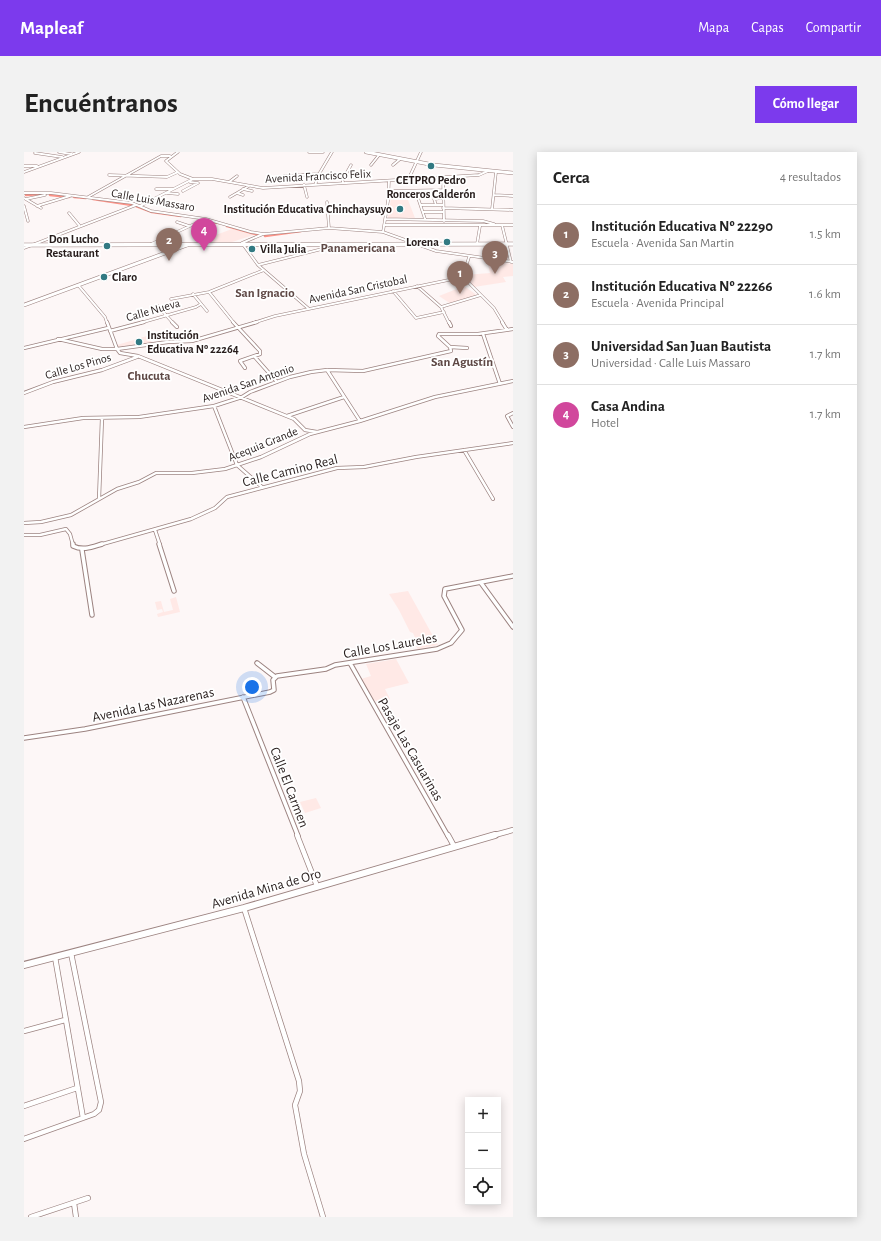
<!DOCTYPE html>
<html lang="es">
<meta charset="utf-8">
<style>
body{margin:0;font-family:"Alegreya Sans",sans-serif;background:#f2f2f2;color:#222}
.controls{position:absolute;right:12px;bottom:12px;display:grid;overflow:hidden;border-radius:0px;box-shadow:0 2px 10px #0003}
.controls button{width:36px;height:36px;display:grid;place-items:center;padding:0;border:0;border-bottom:1px solid #e0e0e0;background:#fff;color:#222;font:20px sans-serif}
.you{position:absolute;left:228px;top:535px;width:14px;height:14px;margin:-10px;border:3px solid #fff;border-radius:50%;background:#1a73e8;box-shadow:0 0 0 6px #1a73e833}
.badge{display:grid;place-items:center;width:26px;height:26px;border-radius:50%;background:#7c3aed;color:#fff;font-size:13px;font-weight:700}
.pin{position:absolute;translate:-50% -33px;filter:drop-shadow(0 1px 2px #0008)}
.pin::after{content:'';position:absolute;top:21px;width:14px;height:12px;background:inherit;clip-path:polygon(0 0,100% 0,50% 100%)}
.list{margin:0;padding:0;list-style:none}
h2{display:flex;justify-content:space-between;align-items:center;height:52px;margin:0;padding:0 16px;font-size:17px}
h2 small{font-size:13px;font-weight:400;color:#767676}
.list li{display:grid;grid-template-columns:26px 1fr auto;gap:12px;align-items:center;box-sizing:border-box;height:60px;padding:0 16px;border-top:1px solid #e0e0e0}
.list b{display:block;font-size:15px;white-space:nowrap}
.list p{margin:0;font-size:13px;white-space:nowrap;color:#767676}
.list em{font-size:13px;font-style:normal;color:#767676}
.icon{flex:none;width:22px;height:22px;fill:none;stroke:currentColor;stroke-width:2;stroke-linecap:round;stroke-linejoin:round}
.map{position:relative;flex:none;width:489px;height:1065px;overflow:hidden;border-radius:0px}
header{display:flex;align-items:center;gap:24px;box-sizing:border-box;height:56px;padding:0 20px;background:#7c3aed;color:#fff}
header strong{font-size:19px}
nav{display:flex;gap:22px;margin-inline-start:auto;font-size:14px}
.intro{display:flex;align-items:center;justify-content:space-between;box-sizing:border-box;height:96px;padding:0 24px}
h1{margin:0;font-size:28px}
.button{padding:10px 18px;border-radius:0px;background:#7c3aed;color:#fff;font-size:14px;font-weight:700}
main{display:flex;gap:24px;padding:0 24px}
aside{flex:1;background:#fff;border-radius:0px;box-shadow:0 2px 10px #0003}
.map>svg:first-child{display:block}
.built{fill:#ffe9e6}
.lines{fill:none;stroke-linecap:round;stroke-linejoin:round}
.canal{stroke:#fc9388;stroke-width:2.5}
.minor-far3-casing{stroke:#9c8380;stroke-width:3}
.minor-far2-casing{stroke:#9c8380;stroke-width:4}
.minor-far1-casing{stroke:#9c8380;stroke-width:5.5}
.minor-casing{stroke:#9c8380;stroke-width:6}
.tertiary-far1-casing{stroke:#9c8380;stroke-width:6}
.tertiary-casing{stroke:#9c8380;stroke-width:8}
.secondary-casing{stroke:#9c8380;stroke-width:4}
.trunk-casing{stroke:#9c8380;stroke-width:4.5}
.minor-far3{stroke:#fff;stroke-width:2}
.minor-far2{stroke:#fff;stroke-width:2.5}
.minor-far1{stroke:#fff;stroke-width:3.5}
.minor{stroke:#fff;stroke-width:4.5}
.tertiary-far1{stroke:#fff;stroke-width:4.5}
.tertiary{stroke:#fff;stroke-width:6}
.secondary{stroke:#fff;stroke-width:3}
.trunk{stroke:#fff;stroke-width:3.5}
.poi-dot{fill:#317982;stroke:#fff;stroke-width:1.5}
.labels{text-anchor:middle;stroke-width:3.5;stroke-linejoin:round;paint-order:stroke}
.far-street-label{font-size:12px;fill:#271d1c;stroke:#fff}
.far-poi-label{font-size:12px;font-weight:bold;fill:#271d1c;stroke:#fff;text-anchor:end}
.far-neighbourhood-label{font-size:13px;font-weight:bold;fill:#5e4845;stroke:#fff}
.far-quarter-label{font-size:13px;font-weight:bold;fill:#5e4845;stroke:#fff}
.street-label{font-size:14px;fill:#271d1c;stroke:#fff}
</style>
<header>
<strong>Mapleaf</strong>
<nav><a>Mapa</a><a>Capas</a><a>Compartir</a></nav>
</header>
<div class="intro"><h1>Encuéntranos</h1><a class="button">Cómo llegar</a></div>
<main>
<div class="map">
<svg width="489" height="1065" viewBox="0 0 489 1065">
<rect width="100%" height="100%" fill="#fdf7f7"/>
<!-- built -->
<path class="built" d="M367,46L371,48H384L391,66H364Z
M208,77L233,82L208,90H173Z
M463,109L489,112V124L479,125L482,130L450,135L441,126V123L466,121Z
M440,134L454,144L427,152L415,144Z
M123,184L128,191L95,196L93,193Z
M384,439L414,493L394,497L389,489L392,488L389,481L386,480L375,458L365,442Z
M152,445L156,460L134,465L133,462L139,460L138,457L133,458L131,450L137,449L140,460L149,458L146,447Z
M372,507L385,531L361,537L366,547L352,550L351,548L348,549L337,527L347,524L342,512Z
M292,646L297,656L281,661L276,650Z"/>
<g class="lines">
<!-- canal -->
<path class="canal" d="M2,43L19,42
M26,43L45,45
M50,45L62,46
M69,47L108,53
M112,54L128,60L157,64
M181,69L195,71
M203,74L235,83
M241,84L277,79"/>
<defs>
<path id="minor-far3" d="M35,0L47,2
M154,0L142,9L156,22L169,27
M285,0H299
M11,1L38,5
M347,13L355,3
M369,13L376,7
M0,14H13
M0,20L55,0
M85,23L143,25L154,20
M260,24L295,22
M385,26L397,0
M419,26L420,69
M205,30L213,24
M319,31L318,24L322,22L327,13
M280,33L283,45
M291,33L295,22L308,0
M132,37H149
M219,37L228,39
M159,39L174,31L166,30
M365,39L419,38
M0,41H27L108,51L127,59L182,67L227,80L240,82L305,76L359,80L412,99L489,110
M143,41L154,42
M213,41L219,43
M470,43L489,44
M64,45L137,4H146
M206,45L225,34
M0,46L17,56
M394,46L401,67
M2,47L21,43
M303,50L305,76
M397,53H419
M412,53L410,47L419,46
M0,54L4,69
M13,54L46,44
M116,54L169,27H188L239,36L455,23L464,19
M419,56L489,58
M468,57L472,20
M399,60H419
M45,61L55,73
M361,67L459,69L470,72
M153,70L165,74
M360,73H489
M478,73L487,110
M359,80L364,49L365,29
M239,82L218,91L234,113L285,157
M453,92L456,74
M125,93L181,67
M0,96L112,53
M445,105L439,125L470,156L479,171
M234,113L314,93
M54,133L81,165L83,171
M393,134L417,155L425,171
M369,139L392,166L420,160
M185,140L210,171
M169,142L183,159
M147,147L185,140L240,118
M134,154L149,171
M417,155L457,143
M116,171L172,155L177,152
M229,171L251,164L439,125"/>
<path id="minor-far2" d="M83,170L93,197L144,190L168,189L233,170
M148,170L153,175
M209,170L236,199V202L216,209L221,216
M425,170L427,174
M478,170L483,178
M86,179L120,170
M459,182L476,232
M34,187L78,197H93L96,201L114,204L270,267L281,278L293,280
M426,195L443,196
M0,196L84,176
M230,204L253,230
M303,218L336,269
M0,241L29,230L78,218L113,205
M190,254L213,313L238,335
M489,261L483,264L489,275
M263,264L320,245
M0,275L59,266L115,265L190,254L218,245L226,240L266,225L287,220L303,218L339,219L427,199L426,195L414,184L415,182H454L489,177
M440,298L469,347
M75,347L78,266
M0,371L17,370L47,363L93,337L115,330L132,321H168L201,317L237,305L286,282L336,269L411,245L489,229
M131,378L136,393
M0,383H16L42,377L46,382L49,393
M75,393L167,367L191,356L203,345L313,316L340,315L392,305L489,291"/>
<path id="minor-far1" d="M49,392V394C59,399 68,395 78,392
M135,392L150,439
M58,398L68,463
M457,431L489,475
M233,511L251,525
M326,511L424,684
M219,545L274,684
M0,586L61,577L246,540L250,538L249,528L253,524L302,517L311,513L413,497L427,491L438,478L420,444L421,437L489,424"/>
<path id="minor" d="M273,683L293,734
M424,683L430,694
M220,756L275,929L276,939L271,953L280,1002L299,1065
M31,805L59,966
M0,879L41,868
M0,954L53,936
M0,987L70,962L75,958L77,950L47,801
M50,1051L52,1065
M7,1065L64,1046"/>
<path id="tertiary-far1" d="M467,684L489,678"/>
<path id="tertiary" d="M0,813L220,756L471,683"/>
<path id="secondary" d="M342,0L410,13L489,21
M0,153L163,93"/>
<path id="trunk" d="M0,93L489,92"/>
</defs>
<!-- minor-far3 casing -->
<use href="#minor-far3" class="minor-far3-casing"/>
<!-- minor-far2 casing -->
<use href="#minor-far2" class="minor-far2-casing"/>
<!-- minor-far1 casing -->
<use href="#minor-far1" class="minor-far1-casing"/>
<!-- minor casing -->
<use href="#minor" class="minor-casing"/>
<!-- tertiary-far1 casing -->
<use href="#tertiary-far1" class="tertiary-far1-casing"/>
<!-- tertiary casing -->
<use href="#tertiary" class="tertiary-casing"/>
<!-- secondary casing -->
<use href="#secondary" class="secondary-casing"/>
<!-- trunk casing -->
<use href="#trunk" class="trunk-casing"/>
<!-- minor-far3 -->
<use href="#minor-far3" class="minor-far3"/>
<!-- minor-far2 -->
<use href="#minor-far2" class="minor-far2"/>
<!-- minor-far1 -->
<use href="#minor-far1" class="minor-far1"/>
<!-- minor -->
<use href="#minor" class="minor"/>
<!-- tertiary-far1 -->
<use href="#tertiary-far1" class="tertiary-far1"/>
<!-- tertiary -->
<use href="#tertiary" class="tertiary"/>
<!-- secondary -->
<use href="#secondary" class="secondary"/>
<!-- trunk -->
<use href="#trunk" class="trunk"/>
</g>
<!-- markers -->
<g class="poi-dot">
<circle cx="407" cy="14" r="4"/>
<circle cx="376" cy="57" r="4"/>
<circle cx="423" cy="90" r="4"/>
<circle cx="83" cy="94" r="4"/>
<circle cx="228" cy="97" r="4"/>
<circle cx="80" cy="125" r="4"/>
<circle cx="115" cy="190" r="4"/>
</g>
<g class="labels">
<!-- far-street labels -->
<g class="far-street-label">
<text transform="translate(294 24) rotate(-3)" y="4">Avenida Francisco Felix</text>
<text transform="translate(129 48) rotate(10)" y="4">Calle Luis Massaro</text>
<text transform="translate(334 137) rotate(-12)" y="4">Avenida San Cristobal</text>
<text transform="translate(129 158) rotate(-16)" y="4">Calle Nueva</text>
<text transform="translate(54 214) rotate(-16)" y="4">Calle Los Pinos</text>
<text transform="translate(224 231) rotate(-19)" y="4">Avenida San Antonio</text>
<text transform="translate(239 292) rotate(-22)" y="4">Acequia Grande</text>
</g>
<!-- far-poi labels -->
<g class="far-poi-label">
<text x="407" y="32" text-anchor="middle">CETPRO Pedro<tspan x="407" dy="14">Ronceros Calderón</tspan></text>
<text x="368" y="61">Institución Educativa Chinchaysuyo</text>
<text x="75" y="91">Don Lucho<tspan x="75" dy="14">Restaurant</tspan></text>
<text x="415" y="94">Lorena</text>
<text x="236" y="101" text-anchor="start">Villa Julia</text>
<text x="88" y="129" text-anchor="start">Claro</text>
<text x="123" y="187" text-anchor="start">Institución<tspan x="123" dy="14">Educativa Nº 22264</tspan></text>
</g>
<!-- far-neighbourhood labels -->
<g class="far-neighbourhood-label">
<text x="334" y="100">Panamericana</text>
<text x="438" y="214">San Agustín</text>
<text x="125" y="228">Chucuta</text>
</g>
<!-- far-quarter labels -->
<g class="far-quarter-label">
<text x="241" y="145">San Ignacio</text>
</g>
<!-- street labels -->
<g class="street-label">
<text transform="translate(266 318) rotate(-14)" y="5">Calle Camino Real</text>
<text transform="translate(366 493) rotate(-10)" y="5">Calle Los Laureles</text>
<text transform="translate(129 552) rotate(-12)" y="5">Avenida Las Nazarenas</text>
<text transform="translate(387 597) rotate(60)" y="5">Pasaje Las Casuarinas</text>
<text transform="translate(266 635) rotate(69)" y="5">Calle El Carmen</text>
<text transform="translate(242 736) rotate(-16)" y="5">Avenida Mina de Oro</text>
</g>
</g>
</svg>
<div class="controls">
<button>+</button>
<button>−</button>
<button><svg class="icon" aria-label="locate" viewBox="0 0 24 24"><circle cx="12" cy="12" r="6"/><path d="M12 2v4M12 18v4M2 12h4M18 12h4"/></svg></button>
</div>
<div class="you"></div>
<div class="pin badge" style="left:436px;top:142px;background:#8d6e63">1</div>
<div class="pin badge" style="left:145px;top:109px;background:#8d6e63">2</div>
<div class="pin badge" style="left:471px;top:122px;background:#8d6e63">3</div>
<div class="pin badge" style="left:180px;top:99px;background:#d1479c">4</div>
</div>
<aside>
<h2>Cerca<small>4 resultados</small></h2>
<ul class="list">
<li><span class="badge" style="background:#8d6e63">1</span><div><b>Institución Educativa Nº 22290</b><p>Escuela · Avenida San Martin</p></div><em>1.5 km</em></li>
<li><span class="badge" style="background:#8d6e63">2</span><div><b>Institución Educativa Nº 22266</b><p>Escuela · Avenida Principal</p></div><em>1.6 km</em></li>
<li><span class="badge" style="background:#8d6e63">3</span><div><b>Universidad San Juan Bautista</b><p>Universidad · Calle Luis Massaro</p></div><em>1.7 km</em></li>
<li><span class="badge" style="background:#d1479c">4</span><div><b>Casa Andina</b><p>Hotel</p></div><em>1.7 km</em></li>
</ul>
</aside>
</main>
